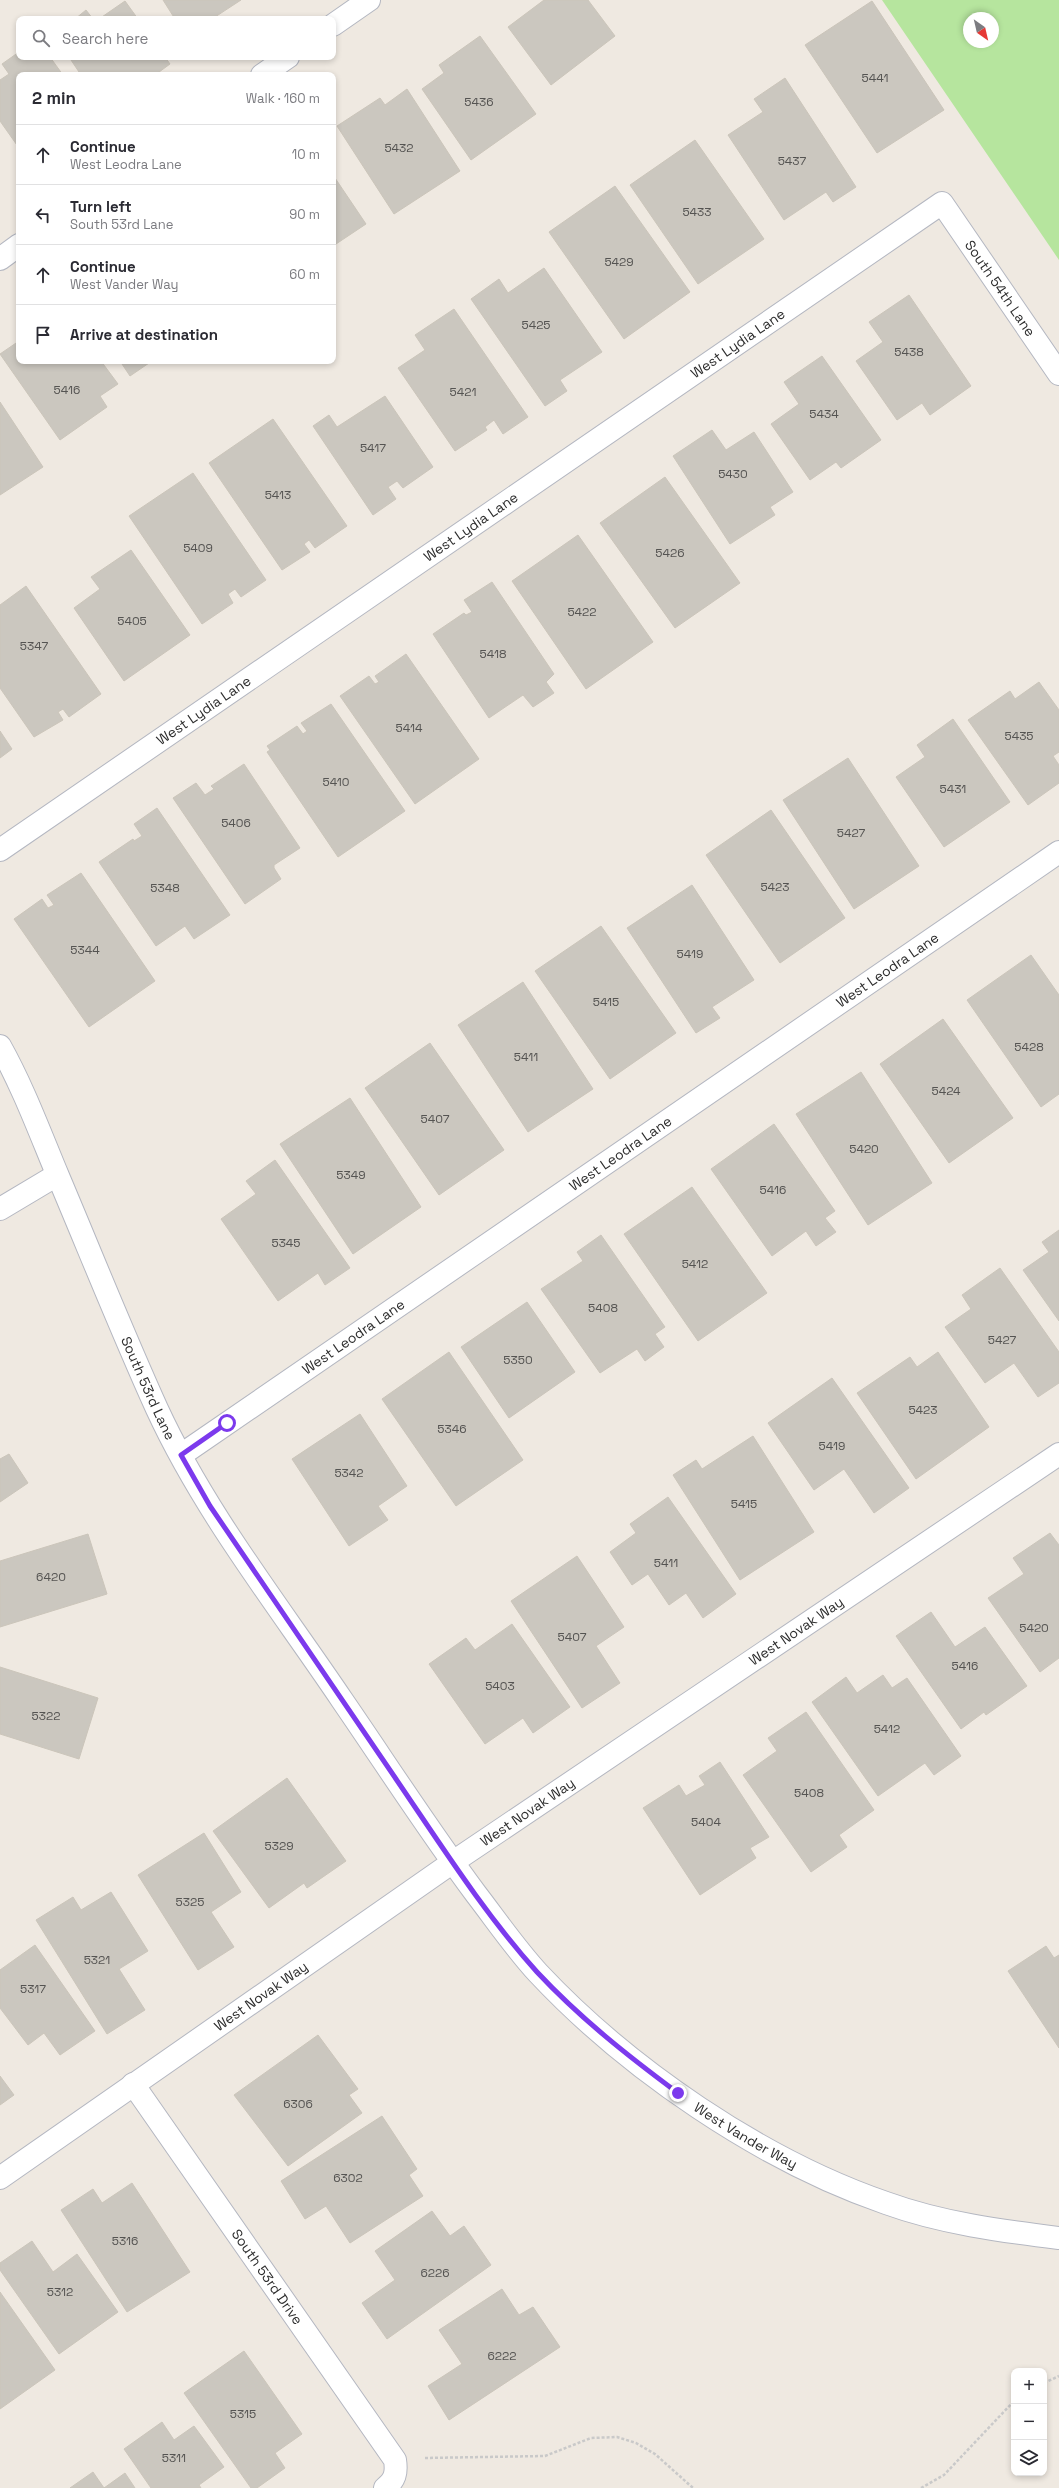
<!DOCTYPE html>
<meta charset="utf-8">
<style>
body{margin:0;font-family:"Space Grotesk",sans-serif;background:#f7f7f7;color:#2b2b33}
.controls{position:absolute;right:12px;bottom:12px;display:grid;overflow:hidden;border-radius:8px;box-shadow:0 2px 6px #0003}
.controls button{width:36px;height:36px;display:grid;place-items:center;padding:0;border:0;border-bottom:1px solid #e1e1e2;background:#fff;color:#2b2b33;font:20px sans-serif}
.compass{position:absolute;left:963px;top:12px;width:36px;height:36px;border-radius:50%;background:#fff;box-shadow:0 2px 6px #0003;rotate:146deg}
.stop{position:absolute;width:12px;height:12px;margin:-9px;border:3px solid #7c3aed;border-radius:50%;background:#fff}
.stop.end{background:#7c3aed;border-color:#fff;box-shadow:0 1px 4px #0008}
.list{margin:0;padding:0;list-style:none}
h2{display:flex;justify-content:space-between;align-items:center;height:52px;margin:0;padding:0 16px;font-size:17px}
h2 small{font-size:13px;font-weight:400;color:#7c7c81}
.list li{display:grid;grid-template-columns:26px 1fr auto;gap:12px;align-items:center;box-sizing:border-box;height:60px;padding:0 16px;border-top:1px solid #e1e1e2}
.list b{display:block;font-size:15px;white-space:nowrap}
.list p{margin:0;font-size:13px;white-space:nowrap;color:#7c7c81}
.list em{font-size:13px;font-style:normal;color:#7c7c81}
.icon{flex:none;width:22px;height:22px;fill:none;stroke:currentColor;stroke-width:2;stroke-linecap:round;stroke-linejoin:round}
.map{position:relative;flex:none;width:1059px;height:2488px;overflow:hidden}
.search{position:absolute;background:#fff;box-shadow:0 2px 6px #0003;left:16px;top:16px;width:320px;height:44px;display:flex;align-items:center;gap:10px;box-sizing:border-box;padding:0 14px;border-radius:8px;color:#7c7c81;font-size:15px}
.panel{position:absolute;background:#fff;box-shadow:0 2px 6px #0003;left:16px;top:72px;width:320px;height:292px;border-radius:8px}
.map>svg:first-child{display:block}
.green{fill:#b6e59e;fill-rule:evenodd}
.building{fill:#cbc7bf;stroke:#cbc5ba}
.lines{fill:none;stroke-linecap:round;stroke-linejoin:round}
.minor-casing{stroke:#b4b7c1;stroke-width:24}
.path{stroke:#c9c9c9;stroke-width:2.5;stroke-dasharray:3 2;stroke-linecap:butt}
.minor{stroke:#fff;stroke-width:22}
.route{stroke:#7c3aed;stroke-width:5}
.labels{text-anchor:middle;stroke-width:4;stroke-linejoin:round;paint-order:stroke}
.number-label{font-size:12px;fill:#555452}
.street-label{font-size:14px;fill:#2e2e2e;stroke:#fff}
</style>
<div class="map">
<svg width="1059" height="2488" viewBox="0 0 1059 2488">
<rect width="100%" height="100%" fill="#efe9e1"/>
<!-- green -->
<path class="green" d="M882,0H1059V260ZM969,18H993V42H969Z"/>
<!-- building -->
<path class="building" d="M163,0H241L212,19H175Z
M544,0H588L615,36L551,85L508,27Z
M125,1L138,19H99Z
M872,1L944,110L877,153L805,45Z
M86,10L93,19H75Z
M480,36L536,114L471,160L422,89L444,73L439,65Z
M19,52V57H50L63,75H19V148L0,121V80L9,74L2,64Z
M69,57H165L170,64L155,75H81Z
M785,78L856,187L833,202L826,192L784,220L728,135L763,112L754,99Z
M407,89L460,171L394,214L337,126L380,98L385,105Z
M695,140L764,239L698,284L630,185Z
M333,175L366,224L333,246Z
M615,186L690,292L624,339L549,232Z
M544,268L602,352L560,380L567,391L545,406L471,299L499,279L508,293Z
M909,295L971,386L930,415L922,403L897,420L856,361L883,342L869,322Z
M454,309L528,417L503,434L494,420L485,427L487,430L455,451L398,368L425,350L415,335Z
M19,341V361H101L118,384L100,396L107,407L60,440L0,354Z
M822,356L881,440L841,468L836,462L810,480L771,424L799,404L784,382Z
M120,361H152L130,376Z
M385,396L433,467L403,488L397,481L388,487L396,499L373,515L313,426L329,415L337,427Z
M0,402L43,467L0,495Z
M273,419L347,526L315,548L309,540L304,544L310,552L282,570L209,463Z
M712,430L726,450L754,432L793,492L770,507L775,515L730,544L673,456Z
M193,473L266,580L241,597L235,589L228,594L233,603L202,624L129,516Z
M665,477L740,583L675,628L600,523Z
M578,535L653,642L586,689L512,581Z
M131,550L190,635L124,681L74,608L100,589L91,577Z
M492,582L554,674L546,682L554,693L533,707L523,695L489,718L433,634L464,613L466,615L472,612L464,600Z
M26,586L101,694L69,717L63,709L58,712L63,720L34,737L0,688V605Z
M406,654L479,759L415,804L340,696L369,676L375,684L379,682L375,676Z
M1039,682L1059,710V752L1053,756L1059,765V783L1028,805L968,720L1010,691L1015,699Z
M331,704L405,811L338,857L267,752L270,750L267,746L297,726L303,734L307,731L301,723Z
M953,719L1010,802L944,847L896,777L925,757L917,745Z
M0,731L12,749L0,758Z
M848,758L919,866L854,909L783,800Z
M244,764L300,848L274,865V868L281,879L245,904L173,798L196,783L205,795L214,789L211,786Z
M157,808L230,915L194,939L185,926L156,946L99,862L133,839L134,841L142,836L134,824Z
M771,810L845,918L780,963L706,855Z
M81,873L155,981L89,1027L14,919L42,899L48,908L54,905L47,895Z
M692,885L754,980L712,1007L720,1018L696,1033L627,928Z
M601,926L676,1033L610,1079L535,971Z
M1031,955L1059,995V1094L1041,1107L967,1000Z
M523,982L593,1089L528,1132L458,1025Z
M943,1019L1013,1118L949,1163L880,1064Z
M430,1043L504,1150L439,1195L365,1088Z
M861,1072L932,1183L868,1225L796,1114Z
M350,1098L421,1207L353,1254L280,1144Z
M774,1124L835,1211L825,1218L836,1232L816,1246L806,1231L772,1256L711,1169Z
M275,1160L350,1268L325,1285L318,1273L278,1301L221,1219L256,1194L246,1181Z
M692,1187L767,1293L698,1341L624,1234Z
M1059,1230V1321L1023,1270L1049,1252L1042,1242Z
M601,1235L665,1327L655,1334L664,1347L645,1361L637,1349L600,1373L541,1289L583,1261L577,1252Z
M1000,1268L1059,1352V1383L1038,1397L1014,1363L985,1383L945,1327L971,1309L962,1295Z
M527,1302L575,1372L509,1418L461,1347Z
M449,1352L523,1460L456,1506L382,1399Z
M938,1352L989,1427L916,1479L857,1393L910,1357L917,1367Z
M832,1378L909,1488L874,1513L844,1469L814,1490L768,1423Z
M360,1414L407,1486L378,1506L388,1520L349,1546L292,1459Z
M753,1436L814,1532L740,1580L673,1475L696,1460L702,1469Z
M9,1454L28,1483L0,1502V1459Z
M668,1497L736,1594L703,1618L686,1593L669,1605L648,1574L632,1585L610,1552L636,1533L630,1524Z
M1050,1533L1059,1545V1658L1040,1672L988,1598L1024,1574L1013,1558Z
M88,1534L107,1594L0,1627V1561Z
M577,1556L624,1627L596,1646L620,1683L582,1708L511,1601Z
M931,1612L955,1647L985,1627L1027,1686L986,1715L984,1712L961,1729L896,1636Z
M512,1624L570,1707L533,1733L523,1718L485,1744L429,1664L466,1638L475,1650Z
M0,1667L98,1698L79,1759L0,1734Z
M883,1675L892,1688L907,1678L961,1756L934,1775L925,1763L878,1796L812,1702L846,1677L857,1693Z
M806,1712L874,1810L839,1835L847,1847L811,1872L743,1775L777,1751L768,1738Z
M720,1762L769,1837L750,1848L756,1858L700,1895L643,1808L679,1785L686,1796L705,1785L699,1776Z
M287,1778L346,1861L307,1888L304,1883L269,1908L213,1831Z
M204,1833L241,1892L211,1912L234,1947L198,1970L138,1875Z
M111,1892L148,1951L119,1969L145,2010L107,2034L36,1920L73,1897L81,1910Z
M35,1945L95,2031L60,2055L44,2033L28,2045L0,2008V1970Z
M1046,1946L1054,1958L1059,1955V2048L1008,1971Z
M318,2035L358,2089L349,2095L362,2113L288,2166L234,2095Z
M0,2076L14,2095L0,2105Z
M382,2116L417,2169L409,2175L423,2196L350,2243L326,2206L305,2219L281,2181Z
M132,2183L190,2272L127,2312L61,2210L93,2189L102,2203Z
M432,2211L450,2236L464,2226L491,2265L387,2339L362,2303L395,2280L375,2251Z
M32,2241L53,2272L77,2254L118,2312L59,2354L0,2270V2263Z
M502,2289L519,2315L533,2307L560,2347L449,2420L428,2386L462,2364L439,2330Z
M0,2292L55,2370L0,2409Z
M244,2351L302,2434L275,2453L285,2468L257,2488H251L184,2393Z
M162,2422L174,2440L194,2426L224,2467L199,2485L201,2488H151L124,2449Z
M93,2472L104,2488H70Z
M125,2473L135,2488H104Z"/>
<g class="lines">
<defs>
<g id="minor">
<path d="M333,25L369,0"/>
<path d="M262,75L288,57"/>
<path d="M0,259L19,245"/>
<path id="s1" d="M0,850L942,203L1059,374"/>
<path id="s2" d="M0,1046C23,1087 40,1133 58,1176C91,1254 122,1332 157,1409C205,1513 278,1605 342,1700C386,1764 429,1831 476,1894C496,1920 515,1948 538,1973C628,2069 761,2160 886,2203C941,2223 1001,2231 1059,2238"/>
<path d="M0,1209L57,1175"/>
<path id="s3" d="M181,1455L1059,852"/>
<path id="s4" d="M133,2084L395,2460C397,2473 395,2480 385,2488"/>
<path id="s5" d="M0,2178L453,1862L1059,1454"/>
</g>
</defs>
<!-- minor casing -->
<use href="#minor" class="minor-casing"/>
<!-- path -->
<path class="path" d="M1044,2383L1059,2376
M425,2458L545,2456L591,2438L617,2437L636,2443L655,2454L693,2488
M921,2488L944,2475L1014,2401"/>
<!-- minor -->
<use href="#minor" class="minor"/>
</g>
<g class="lines">
<!-- route -->
<path class="route" d="M227,1423L181,1455L210,1506C272,1597 334,1688 396,1779C441,1845 484,1913 537,1972C580,2018 628,2056 678,2093"/>
</g>
<g class="labels">
<!-- number labels -->
<g class="number-label">
<text x="875" y="82">5441</text>
<text x="479" y="106">5436</text>
<text x="399" y="152">5432</text>
<text x="792" y="165">5437</text>
<text x="697" y="216">5433</text>
<text x="619" y="266">5429</text>
<text x="536" y="329">5425</text>
<text x="909" y="356">5438</text>
<text x="67" y="394">5416</text>
<text x="463" y="396">5421</text>
<text x="824" y="418">5434</text>
<text x="373" y="452">5417</text>
<text x="733" y="478">5430</text>
<text x="278" y="499">5413</text>
<text x="198" y="552">5409</text>
<text x="670" y="557">5426</text>
<text x="582" y="616">5422</text>
<text x="132" y="625">5405</text>
<text x="34" y="650">5347</text>
<text x="493" y="658">5418</text>
<text x="409" y="732">5414</text>
<text x="1019" y="740">5435</text>
<text x="336" y="786">5410</text>
<text x="953" y="793">5431</text>
<text x="236" y="827">5406</text>
<text x="851" y="837">5427</text>
<text x="775" y="891">5423</text>
<text x="165" y="892">5348</text>
<text x="85" y="954">5344</text>
<text x="690" y="958">5419</text>
<text x="606" y="1006">5415</text>
<text x="1029" y="1051">5428</text>
<text x="526" y="1061">5411</text>
<text x="946" y="1095">5424</text>
<text x="435" y="1123">5407</text>
<text x="864" y="1153">5420</text>
<text x="351" y="1179">5349</text>
<text x="773" y="1194">5416</text>
<text x="286" y="1247">5345</text>
<text x="695" y="1268">5412</text>
<text x="603" y="1312">5408</text>
<text x="1002" y="1344">5427</text>
<text x="518" y="1364">5350</text>
<text x="923" y="1414">5423</text>
<text x="452" y="1433">5346</text>
<text x="832" y="1450">5419</text>
<text x="349" y="1477">5342</text>
<text x="744" y="1508">5415</text>
<text x="666" y="1567">5411</text>
<text x="51" y="1581">6420</text>
<text x="1034" y="1632">5420</text>
<text x="572" y="1641">5407</text>
<text x="965" y="1670">5416</text>
<text x="500" y="1690">5403</text>
<text x="46" y="1720">5322</text>
<text x="887" y="1733">5412</text>
<text x="809" y="1797">5408</text>
<text x="706" y="1826">5404</text>
<text x="279" y="1850">5329</text>
<text x="190" y="1906">5325</text>
<text x="97" y="1964">5321</text>
<text x="33" y="1993">5317</text>
<text x="298" y="2108">6306</text>
<text x="348" y="2182">6302</text>
<text x="125" y="2245">5316</text>
<text x="435" y="2277">6226</text>
<text x="60" y="2296">5312</text>
<text x="502" y="2360">6222</text>
<text x="243" y="2418">5315</text>
<text x="174" y="2462">5311</text>
</g>
<!-- street labels -->
<g class="street-label">
<text dy="5" stroke="none"><textPath href="#s1" startOffset="1246">South 54th Lane</textPath></text>
<text dy="5" stroke="none"><textPath href="#s1" startOffset="895">West Lydia Lane</textPath></text>
<text dy="5" stroke="none"><textPath href="#s1" startOffset="571">West Lydia Lane</textPath></text>
<text dy="5" stroke="none"><textPath href="#s1" startOffset="247">West Lydia Lane</textPath></text>
<text dy="5" stroke="none"><textPath href="#s3" startOffset="857">West Leodra Lane</textPath></text>
<text dy="5" stroke="none"><textPath href="#s3" startOffset="533">West Leodra Lane</textPath></text>
<text dy="5" stroke="none"><textPath href="#s3" startOffset="209">West Leodra Lane</textPath></text>
<text dy="5" stroke="none"><textPath href="#s2" startOffset="373">South 53rd Lane</textPath></text>
<text dy="5" stroke="none"><textPath href="#s5" startOffset="966">West Novak Way</textPath></text>
<text dy="5" stroke="none"><textPath href="#s5" startOffset="642">West Novak Way</textPath></text>
<text dy="5" stroke="none"><textPath href="#s5" startOffset="318">West Novak Way</textPath></text>
<text dy="5" stroke="none"><textPath href="#s2" startOffset="1342">West Vander Way</textPath></text>
<text dy="5" stroke="none"><textPath href="#s4" startOffset="235">South 53rd Drive</textPath></text>
</g>
</g>
</svg>
<div class="controls">
<button>+</button>
<button>−</button>
<button><svg class="icon" aria-label="layers" viewBox="0 0 24 24"><path d="M12 4l9 5-9 5-9-5zM3 14l9 5 9-5"/></svg></button>
</div>
<svg class="compass" viewBox="-18 -18 36 36"><path d="M0-13l5 13h-10z" fill="#e53935"/><path d="M0 13l5-13h-10z" fill="#7c7c81"/></svg>
<div class="stop" style="left:227px;top:1423px"></div>
<div class="stop end" style="left:678px;top:2093px"></div>
<div class="search"><svg class="icon" aria-label="search" viewBox="0 0 24 24"><circle cx="10" cy="10" r="6"/><path d="M15 15l6 6"/></svg>Search here</div>
<section class="panel">
<h2>2 min<small>Walk · 160 m</small></h2>
<ul class="list">
<li><svg class="icon" aria-label="ahead" viewBox="0 0 24 24"><path d="M12 20V5M6 11l6-6 6 6"/></svg><div><b>Continue</b><p>West Leodra Lane</p></div><em>10 m</em></li>
<li><svg class="icon" aria-label="left" viewBox="0 0 24 24"><path d="M17 20v-9H6M10 6l-5 5 5 5"/></svg><div><b>Turn left</b><p>South 53rd Lane</p></div><em>90 m</em></li>
<li><svg class="icon" aria-label="ahead" viewBox="0 0 24 24"><path d="M12 20V5M6 11l6-6 6 6"/></svg><div><b>Continue</b><p>West Vander Way</p></div><em>60 m</em></li>
<li><svg class="icon" aria-label="arrive" viewBox="0 0 24 24"><path d="M6 21V4h12l-3 4 3 4H6"/></svg><div><b>Arrive at destination</b></div></li>
</ul>
</section>
</div>
